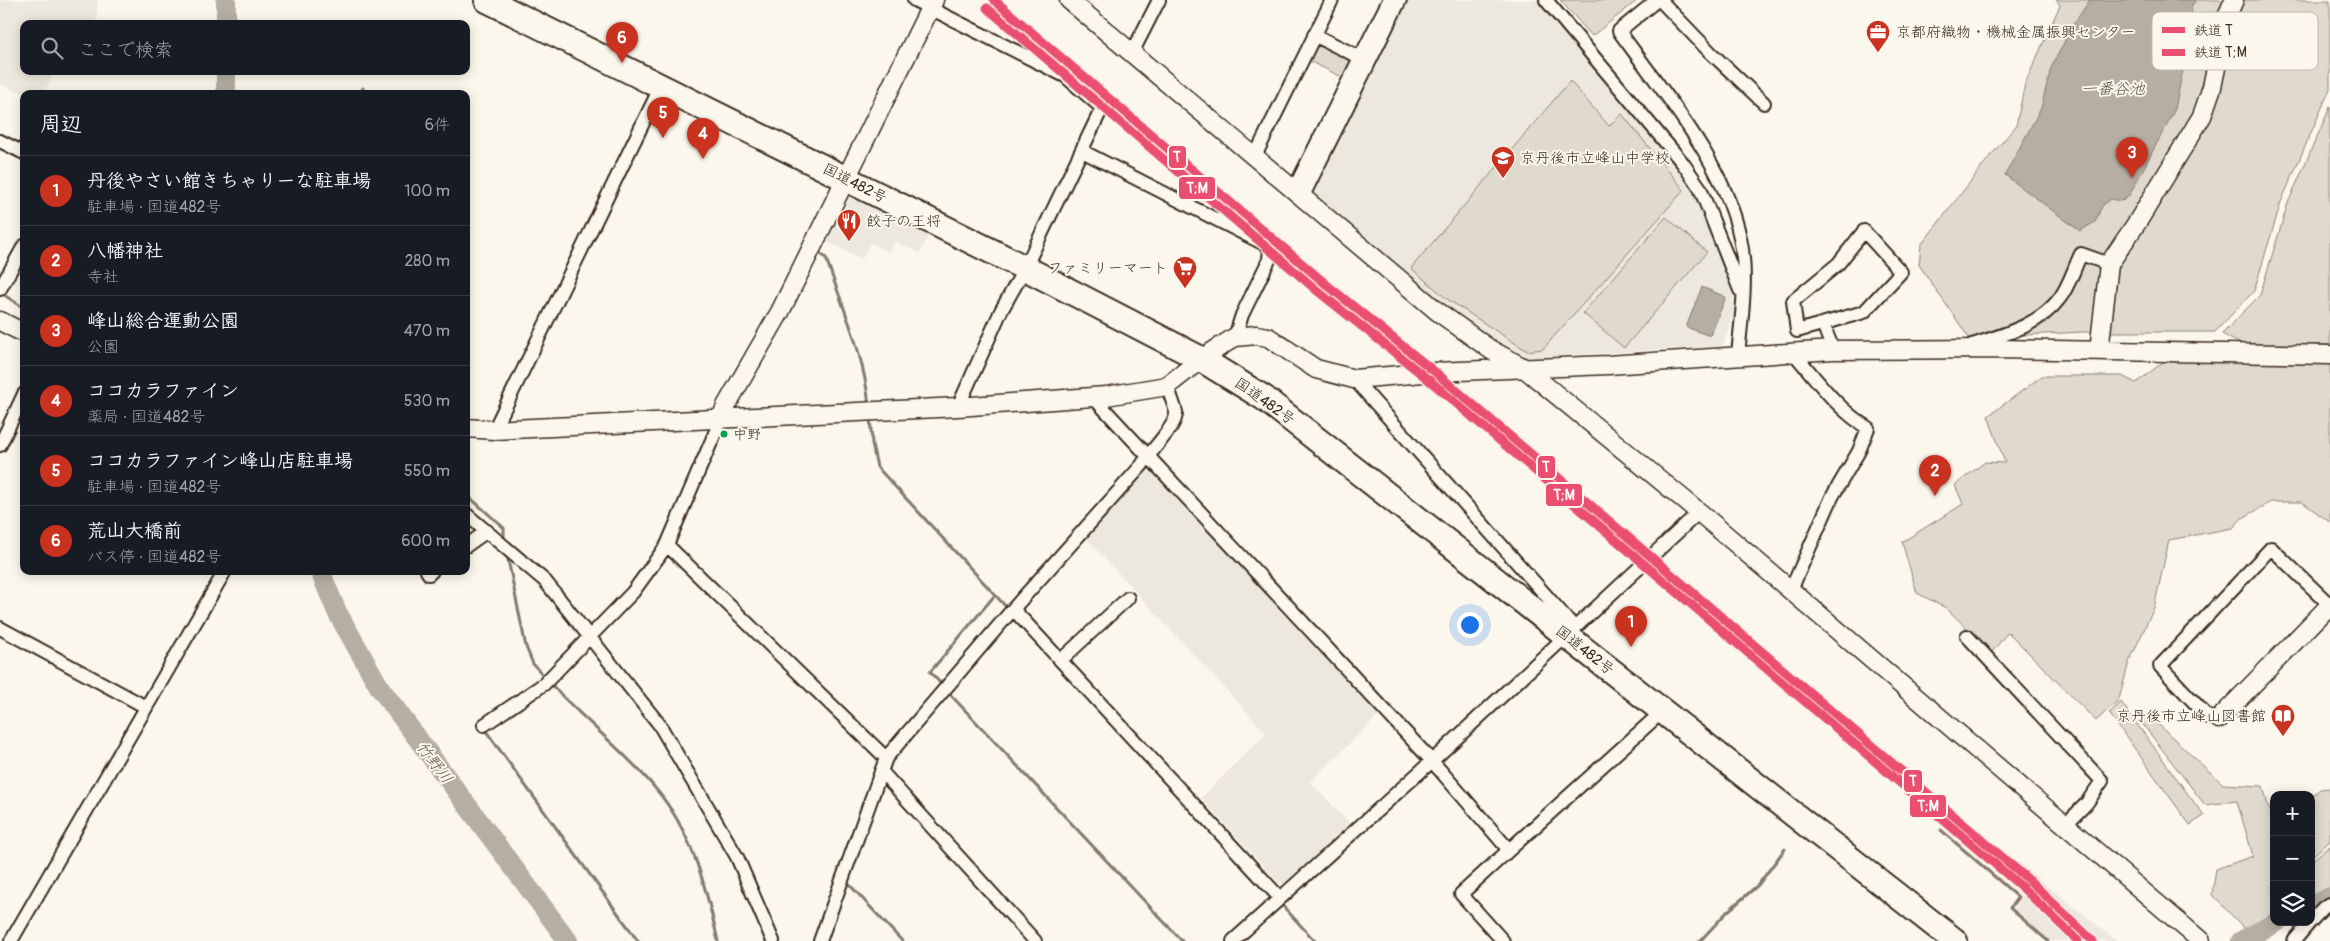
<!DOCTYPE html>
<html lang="ja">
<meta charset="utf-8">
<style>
body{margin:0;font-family:Pangolin,"Klee One",sans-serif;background:#242831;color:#f1f3f6}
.controls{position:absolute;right:15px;bottom:15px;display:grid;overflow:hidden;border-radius:10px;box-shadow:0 2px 12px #0003}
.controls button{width:45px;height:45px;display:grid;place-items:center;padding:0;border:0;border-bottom:1px solid #363941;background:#171b24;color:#f1f3f6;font:25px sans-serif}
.you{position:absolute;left:1469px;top:624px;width:18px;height:18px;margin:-12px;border:4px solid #fff;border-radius:50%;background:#1a73e8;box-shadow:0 0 0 8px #1a73e833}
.badge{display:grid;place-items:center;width:32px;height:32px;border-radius:50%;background:#c8321e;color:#fff;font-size:16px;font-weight:700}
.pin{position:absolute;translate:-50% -41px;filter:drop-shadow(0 1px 2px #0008)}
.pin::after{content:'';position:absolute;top:26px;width:18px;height:15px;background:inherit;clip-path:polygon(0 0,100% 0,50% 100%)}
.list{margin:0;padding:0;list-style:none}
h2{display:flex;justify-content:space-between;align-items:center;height:65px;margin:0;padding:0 20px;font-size:21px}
h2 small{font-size:16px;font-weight:400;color:#9ea1a6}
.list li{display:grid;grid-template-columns:32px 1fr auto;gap:15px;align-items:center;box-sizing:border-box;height:70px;padding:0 20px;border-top:1px solid #363941}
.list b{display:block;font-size:19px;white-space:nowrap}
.list p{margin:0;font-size:16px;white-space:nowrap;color:#9ea1a6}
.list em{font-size:16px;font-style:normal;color:#9ea1a6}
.icon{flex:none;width:28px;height:28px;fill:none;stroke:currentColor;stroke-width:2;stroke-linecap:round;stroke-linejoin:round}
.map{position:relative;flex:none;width:2330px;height:941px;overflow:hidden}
.search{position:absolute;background:#171b24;box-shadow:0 2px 12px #0003;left:20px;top:20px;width:450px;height:55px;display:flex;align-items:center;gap:12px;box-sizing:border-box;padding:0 18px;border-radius:10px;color:#9ea1a6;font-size:19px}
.panel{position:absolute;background:#171b24;box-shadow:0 2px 12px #0003;left:20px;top:90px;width:450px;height:485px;border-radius:10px}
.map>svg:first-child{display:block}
.built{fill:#ede8dd}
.green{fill:#dfd9ce;stroke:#8d8276}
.water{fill:#b6aea2;stroke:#85796d}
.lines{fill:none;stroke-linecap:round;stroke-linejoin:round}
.stream{stroke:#85796d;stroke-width:3}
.river{stroke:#b6aea2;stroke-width:20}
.street-casing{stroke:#3b2a1e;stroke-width:16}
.secondary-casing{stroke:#3b2a1e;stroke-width:21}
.highway-casing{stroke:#3b2a1e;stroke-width:28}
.street{stroke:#fbf7ec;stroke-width:12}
.secondary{stroke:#fbf7ec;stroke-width:18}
.highway{stroke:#fbf7ec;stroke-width:24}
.rail-1-casing{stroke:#fbf7ec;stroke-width:12}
.rail-2-casing{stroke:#fbf7ec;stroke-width:12}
.rail-1{stroke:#ea4f6f;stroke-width:9}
.rail-2{stroke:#ea4f6f;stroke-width:9}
.bus-dot{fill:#00a651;stroke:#fbf7ec;stroke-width:2}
.labels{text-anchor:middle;stroke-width:4;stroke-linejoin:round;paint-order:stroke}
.bus-label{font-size:14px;fill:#3b2a1e;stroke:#fbf7ec;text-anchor:start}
.poi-label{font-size:15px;fill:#3b2a1e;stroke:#fbf7ec;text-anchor:start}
.street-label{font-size:15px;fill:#3b2a1e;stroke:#fbf7ec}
.water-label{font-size:16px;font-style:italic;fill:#605246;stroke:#fbf7ec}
.key{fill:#fbf7ec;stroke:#c1baae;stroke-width:1}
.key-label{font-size:14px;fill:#3b2a1e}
.line-badge{stroke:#fbf7ec;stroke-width:2}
.badge-label{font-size:14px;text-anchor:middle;font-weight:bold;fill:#fff}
</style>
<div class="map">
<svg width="2330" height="941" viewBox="0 0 2330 941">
<rect width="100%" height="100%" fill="#fbf7ec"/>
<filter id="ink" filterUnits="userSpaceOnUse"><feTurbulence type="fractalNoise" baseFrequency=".02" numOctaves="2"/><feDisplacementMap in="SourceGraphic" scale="10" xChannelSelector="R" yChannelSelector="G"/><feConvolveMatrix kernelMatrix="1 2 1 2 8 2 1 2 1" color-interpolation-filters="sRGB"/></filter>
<g filter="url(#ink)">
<!-- built -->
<path class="built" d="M0,0H98L96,24H24V71H54L44,94H26L0,84Z
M1406,0H1539L1555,16L1679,167L1695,192L1733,292L1734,313L1723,346L1524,358L1440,307L1311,193Z
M844,192L929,234L920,253L895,241L889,252L870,243L862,259L821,239Z
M1148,465L1379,715L1310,782L1351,825L1289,883H1279L1201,798L1266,733L1085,537Z
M1948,804L2015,860L2117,941H2051L2014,908L2022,896L1941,825Z"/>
<!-- green -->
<path class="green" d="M1560,0H1638L1592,36Z
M2056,0H2330V89L2281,202L2254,291L2215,332H2083L1969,338L1919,265L1921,245L1992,154L2016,126L2025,84L2060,5Z
M1315,40L1356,60L1346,79L1307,60Z
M1570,81L1609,126L1622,114L1684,190L1543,349L1527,351L1447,299L1411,268Z
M2330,107V345L2240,344L2222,334L2260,295L2288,203Z
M1666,217L1707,252L1624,348L1583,313Z
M2167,359L2330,364V522L2302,502H2271L2241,519L2233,528L2169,540L2154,608L2129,662L2119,699L2096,721L2008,632L1992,652L1946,608L1917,593L1902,542L1963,504L1955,485L1985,462L2005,463L1988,416L2042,376H2122L2136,383Z
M2121,702L2204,816L2190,825L2109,713Z
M2147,714L2223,784L2263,786L2269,809L2274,816V915L2245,929L2212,895L2216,869L2253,856L2237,801L2205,805L2141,722Z
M2330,788V841L2311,857V797L2320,789Z
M2330,846V888L2311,897V861Z"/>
<!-- water -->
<path class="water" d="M2090,0H2196L2192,5L2187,28L2188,45L2175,109L2129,196L2122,201L2111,199L2102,206L2095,222L2080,231L2005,175L2041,108L2051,68L2074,23Z
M1702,287L1726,297L1710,336L1686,327Z"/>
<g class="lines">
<!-- stream -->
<path class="stream" d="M361,94L363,88
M816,250L826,258C843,309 863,350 869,405
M1,293L24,308
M870,416L872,444L877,467L1009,610
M466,494L504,528V542
M507,555L526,647L533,664L546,678
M550,683C583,720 624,750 655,788C692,831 706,887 718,941
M943,686L930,672L995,595
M947,691L1182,941
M486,731L638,941
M1941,830L2018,897L2010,908L2048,941
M848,883L902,941
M1280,903L1315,941
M1700,941L1727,912L1758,885L1785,849"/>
<!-- river -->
<path class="river" d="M226,24V0
M226,94V71
M320,571L337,612L380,688L568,941
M2311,906L2330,897
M2241,941L2277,922"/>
<defs>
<path id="street" d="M914,0L1065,76L1102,108L1025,268L1001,311L958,407
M1546,0L1682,162L1700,188L1740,290
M1657,0L1619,31C1665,95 1731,170 1742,249C1747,284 1741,321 1738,356
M1660,0L1710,52L1764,103
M1314,35L1361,58
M1132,53L1159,0
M0,141L24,153
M1082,151L1270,247L1269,260L1242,315L1235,337
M1255,156L1332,0
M1294,189L1389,0
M1303,196L1400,0
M1864,231L1901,272L1864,312L1797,331L1793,301L1838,264Z
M0,289L24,246
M1823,324L1833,350
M1972,345C2002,335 2039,326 2059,299C2069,287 2074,268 2081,254L2109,264
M1354,379L1574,627
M1093,397L1432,761L1509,850L1461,894L1503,941
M494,430L661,86
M0,445L24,394
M466,514L545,581L659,724L737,857L773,941
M667,545L886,758
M466,546L487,531
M427,571L429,574L432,571
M1790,592L1832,497L1859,451L1868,428C1838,410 1816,379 1793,352
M1013,609L1280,898
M0,628L146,707
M1967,636L2102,781L2086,804L2065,825
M1061,660L1128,598
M2219,719L2208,717L2160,666L2271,548L2330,605
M484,725L544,684L633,592L667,545L721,419
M881,771L1035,941
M1509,850L1664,710
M2311,921L2323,908L2330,904
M11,941L225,571
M820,941L886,758L1013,609L1142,465C1149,452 1178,425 1176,412C1174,404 1170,394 1167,386
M1233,941L1432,761L1699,512
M2294,941L2310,922"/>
<path id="secondary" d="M1069,0L1437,311L1491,350L1524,368L1699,512L2201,941
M0,321L24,333
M2099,351L2109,264L2138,221L2202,116L2212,87L2227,16L2234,0
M721,419L726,406L780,312L934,0
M466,428L494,430L958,407L1106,396L1167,386L1201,359L1235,337L1256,335L1268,337L1316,369L1354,379L1435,372L1608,365L1833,350L1997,349L2330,355
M2219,719L2330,605"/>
<path id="highway" d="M487,0L1025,268L1201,359L1264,398L1955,941"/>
</defs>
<!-- street casing -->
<use href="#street" class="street-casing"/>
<!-- secondary casing -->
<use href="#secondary" class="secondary-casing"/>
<!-- highway casing -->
<use href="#highway" class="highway-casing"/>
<!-- street -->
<use href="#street" class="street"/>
<!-- secondary -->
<use href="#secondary" class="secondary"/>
<!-- highway -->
<use href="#highway" class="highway"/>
<defs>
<path id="rail-1" d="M994,0L1327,285L1435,372L2030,881L2093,941"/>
<path id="rail-2" d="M987,8L1320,293L1429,380L2023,888L2078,941"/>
</defs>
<!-- rail-1 casing -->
<use href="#rail-1" class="rail-1-casing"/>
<!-- rail-2 casing -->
<use href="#rail-2" class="rail-2-casing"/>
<!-- rail-1 -->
<use href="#rail-1" class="rail-1"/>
<!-- rail-2 -->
<use href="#rail-2" class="rail-2"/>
</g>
</g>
<!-- icons -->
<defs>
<symbol id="office-pin" viewBox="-11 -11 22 30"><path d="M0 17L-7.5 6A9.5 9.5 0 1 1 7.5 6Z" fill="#c8321e" stroke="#fbf7ec"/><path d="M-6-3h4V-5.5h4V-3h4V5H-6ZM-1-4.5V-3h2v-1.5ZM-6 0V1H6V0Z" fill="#fff"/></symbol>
<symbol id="school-pin" viewBox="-11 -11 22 30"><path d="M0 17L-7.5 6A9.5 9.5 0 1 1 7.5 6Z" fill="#c8321e" stroke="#fbf7ec"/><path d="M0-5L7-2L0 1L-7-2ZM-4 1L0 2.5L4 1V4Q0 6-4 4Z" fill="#fff"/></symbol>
<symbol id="restaurant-pin" viewBox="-11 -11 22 30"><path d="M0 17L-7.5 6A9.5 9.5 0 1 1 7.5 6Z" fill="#c8321e" stroke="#fbf7ec"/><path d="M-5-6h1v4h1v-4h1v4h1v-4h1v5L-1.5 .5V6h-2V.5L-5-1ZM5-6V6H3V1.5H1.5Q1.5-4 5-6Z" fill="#fff"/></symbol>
<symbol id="supermarket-pin" viewBox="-11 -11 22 30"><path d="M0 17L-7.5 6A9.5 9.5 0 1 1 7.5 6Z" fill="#c8321e" stroke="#fbf7ec"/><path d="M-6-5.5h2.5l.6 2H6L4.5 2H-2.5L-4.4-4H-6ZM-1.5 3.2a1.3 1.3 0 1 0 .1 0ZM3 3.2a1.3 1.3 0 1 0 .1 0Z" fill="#fff"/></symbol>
<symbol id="library-pin" viewBox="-11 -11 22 30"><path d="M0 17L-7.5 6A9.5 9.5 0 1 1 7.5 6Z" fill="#c8321e" stroke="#fbf7ec"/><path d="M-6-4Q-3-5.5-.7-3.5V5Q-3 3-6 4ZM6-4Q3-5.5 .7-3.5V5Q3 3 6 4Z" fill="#fff"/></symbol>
</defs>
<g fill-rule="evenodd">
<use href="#office-pin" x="1864" y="18" width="28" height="38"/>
<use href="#school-pin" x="1489" y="144" width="28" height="38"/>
<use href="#restaurant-pin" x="835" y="207" width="28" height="38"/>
<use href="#supermarket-pin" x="1171" y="254" width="28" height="38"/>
<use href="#library-pin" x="2269" y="702" width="28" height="38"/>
</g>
<!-- markers -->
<circle class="bus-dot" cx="724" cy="434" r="4.5"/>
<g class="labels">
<!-- bus labels -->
<g class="bus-label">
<text x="733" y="439">中野</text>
</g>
<!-- poi labels -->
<g class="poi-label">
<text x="1896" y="37">京都府織物・機械金属振興センター</text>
<text x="1520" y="163">京丹後市立峰山中学校</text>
<text x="866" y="226">餃子の王将</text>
<text x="1168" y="273" text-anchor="end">ファミリーマート</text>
<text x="2266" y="721" text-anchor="end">京丹後市立峰山図書館</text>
</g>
<!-- street labels -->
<g class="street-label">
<text transform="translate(855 183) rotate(27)" y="5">国道482号</text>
<text transform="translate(1265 401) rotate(35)" y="5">国道482号</text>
<text transform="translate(1585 650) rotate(38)" y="5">国道482号</text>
</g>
<!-- water labels -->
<g class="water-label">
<text x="2113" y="94">一番谷池</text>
<text transform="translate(435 762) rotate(53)" y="6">竹野川</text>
</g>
</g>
<!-- legend -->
<rect x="2152" y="12" width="166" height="58" rx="8" class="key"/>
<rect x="2162" y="27" width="23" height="6" fill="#ea4f6f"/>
<rect x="2162" y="49" width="23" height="7" fill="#ea4f6f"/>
<g class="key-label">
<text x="2194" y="35">鉄道 T</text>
<text x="2194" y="57">鉄道 T;M</text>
</g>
<g class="line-badge">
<rect x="1168" y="145" width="19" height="24" rx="5" fill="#ea4f6f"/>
<rect x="1178" y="176" width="38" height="24" rx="5" fill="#ea4f6f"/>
<rect x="1537" y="455" width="19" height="24" rx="5" fill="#ea4f6f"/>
<rect x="1545" y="483" width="38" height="24" rx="5" fill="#ea4f6f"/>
<rect x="1903" y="769" width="20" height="24" rx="5" fill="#ea4f6f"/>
<rect x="1909" y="794" width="38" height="24" rx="5" fill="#ea4f6f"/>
</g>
<g class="badge-label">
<text x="1177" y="162">T</text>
<text x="1197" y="193">T;M</text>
<text x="1546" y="472">T</text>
<text x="1564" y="500">T;M</text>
<text x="1913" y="786">T</text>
<text x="1928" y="811">T;M</text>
</g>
</svg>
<div class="controls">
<button>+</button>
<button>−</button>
<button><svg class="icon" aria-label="layers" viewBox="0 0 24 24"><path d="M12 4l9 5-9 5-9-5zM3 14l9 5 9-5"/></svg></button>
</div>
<div class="you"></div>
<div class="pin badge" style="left:1631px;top:647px">1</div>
<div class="pin badge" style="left:1935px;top:496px">2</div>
<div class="pin badge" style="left:2132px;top:178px">3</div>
<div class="pin badge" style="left:703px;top:159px">4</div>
<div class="pin badge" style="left:663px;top:138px">5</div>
<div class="pin badge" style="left:622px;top:63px">6</div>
<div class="search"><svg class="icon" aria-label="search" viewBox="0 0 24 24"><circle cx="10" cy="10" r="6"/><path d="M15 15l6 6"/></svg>ここで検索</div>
<section class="panel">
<h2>周辺<small>6件</small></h2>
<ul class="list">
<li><span class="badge">1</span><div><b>丹後やさい館きちゃりーな駐車場</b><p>駐車場 · 国道482号</p></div><em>100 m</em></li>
<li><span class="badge">2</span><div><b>八幡神社</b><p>寺社</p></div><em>280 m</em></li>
<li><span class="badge">3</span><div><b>峰山総合運動公園</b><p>公園</p></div><em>470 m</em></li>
<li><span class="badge">4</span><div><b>ココカラファイン</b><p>薬局 · 国道482号</p></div><em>530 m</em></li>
<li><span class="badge">5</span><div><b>ココカラファイン峰山店駐車場</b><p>駐車場 · 国道482号</p></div><em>550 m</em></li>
<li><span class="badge">6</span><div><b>荒山大橋前</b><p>バス停 · 国道482号</p></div><em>600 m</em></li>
</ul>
</section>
</div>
